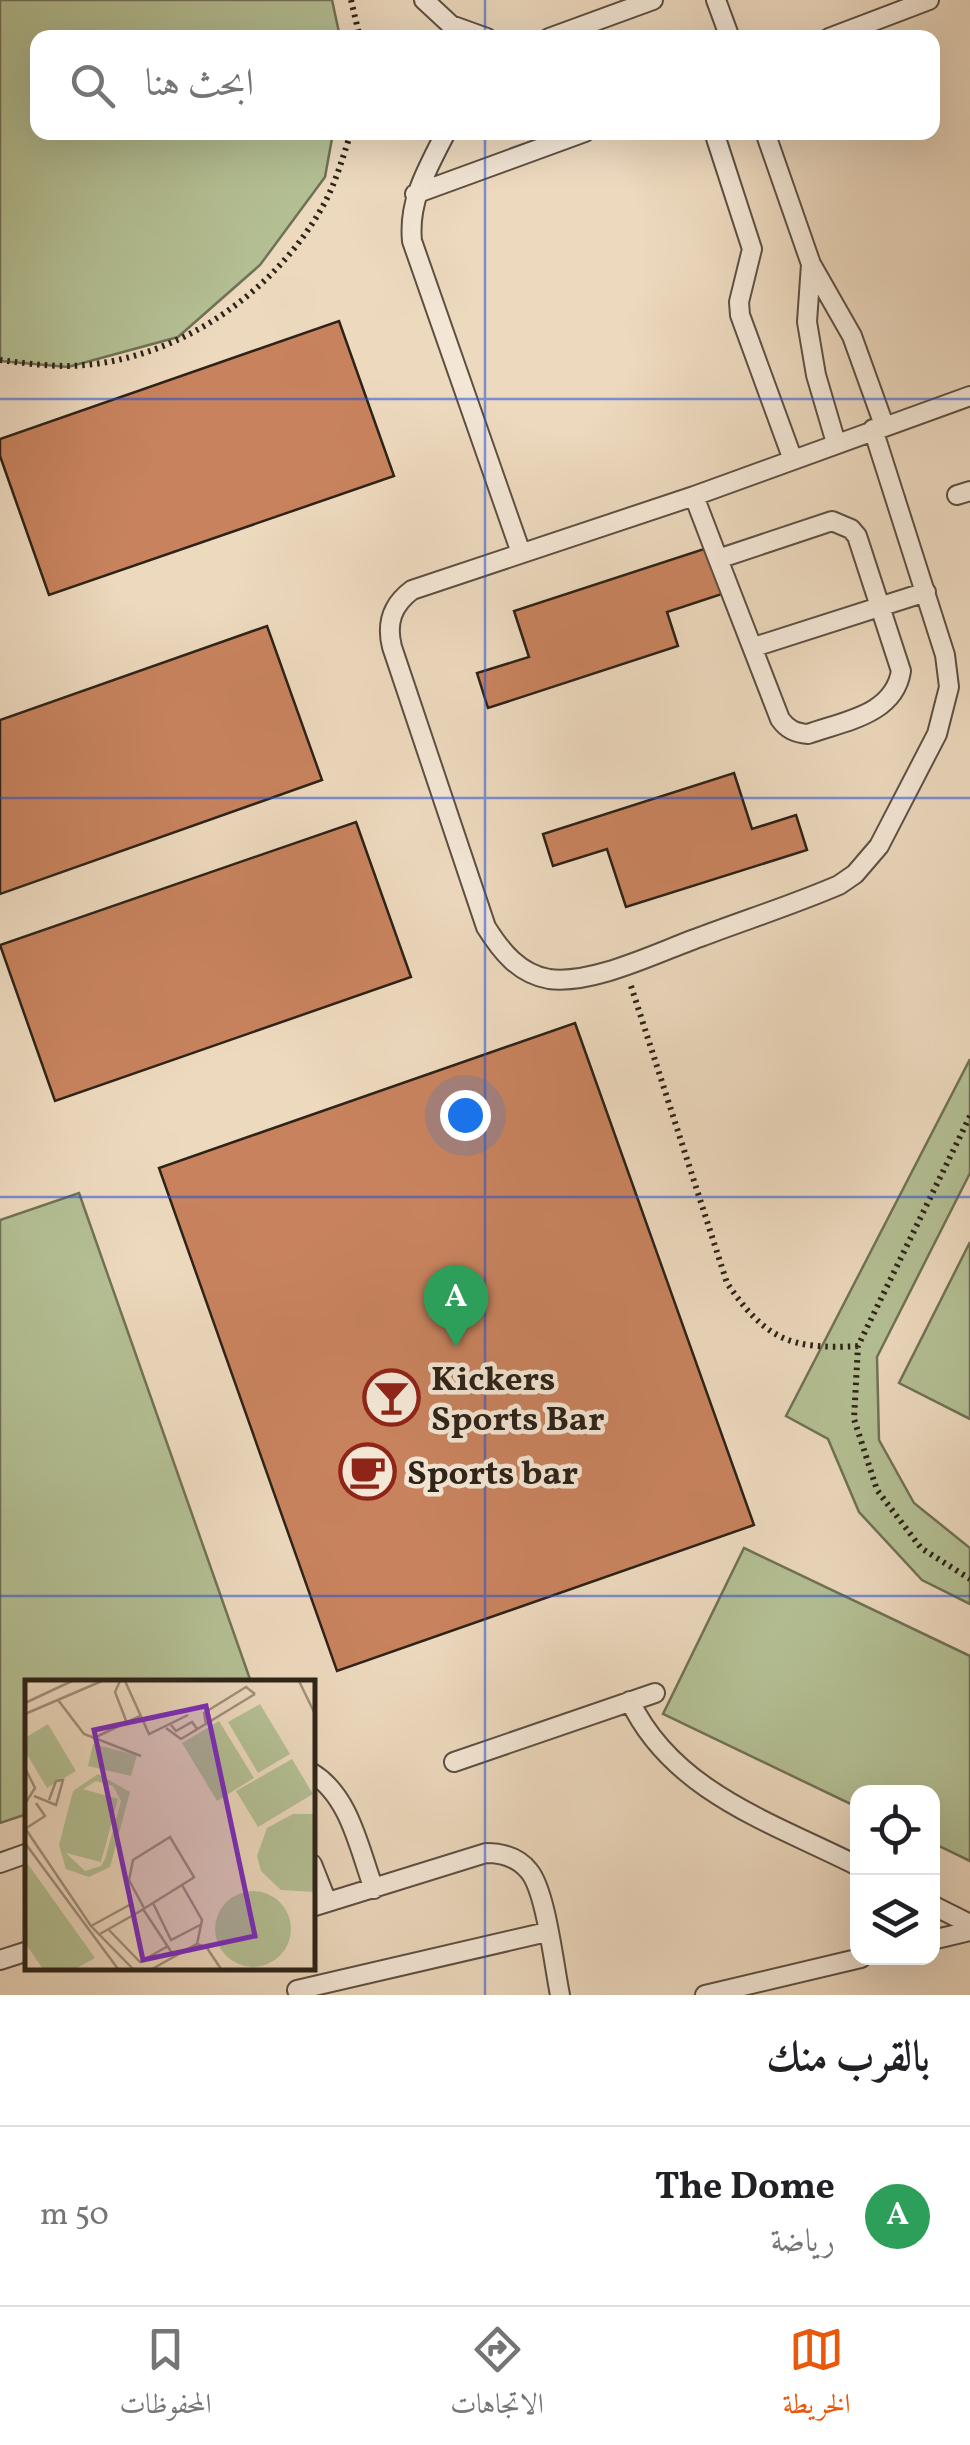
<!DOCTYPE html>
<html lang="ar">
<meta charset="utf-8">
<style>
body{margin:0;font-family:Vollkorn,Amiri,serif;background:#f2f2f2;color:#202124;direction:rtl}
.controls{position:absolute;right:30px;bottom:30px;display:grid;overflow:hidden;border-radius:20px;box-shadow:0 10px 40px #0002}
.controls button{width:90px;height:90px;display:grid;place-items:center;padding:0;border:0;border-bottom:2px solid #e0e0e0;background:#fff;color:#202124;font:50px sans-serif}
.you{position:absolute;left:465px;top:1115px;width:35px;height:35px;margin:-25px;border:8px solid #fff;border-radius:50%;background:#1a73e8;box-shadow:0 0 0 15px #1a73e833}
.badge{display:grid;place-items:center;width:65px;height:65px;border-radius:50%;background:#ea580c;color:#fff;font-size:32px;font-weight:700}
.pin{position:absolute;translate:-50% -82px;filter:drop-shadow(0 2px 5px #0008)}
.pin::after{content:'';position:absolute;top:52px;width:35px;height:30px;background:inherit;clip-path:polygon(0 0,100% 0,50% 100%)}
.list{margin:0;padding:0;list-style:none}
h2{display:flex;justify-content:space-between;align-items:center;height:130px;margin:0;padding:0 40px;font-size:42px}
h2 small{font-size:32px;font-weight:400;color:#757577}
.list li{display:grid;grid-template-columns:65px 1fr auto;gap:30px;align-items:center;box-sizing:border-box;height:180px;padding:0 40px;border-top:2px solid #e0e0e0}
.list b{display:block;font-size:38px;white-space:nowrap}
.list p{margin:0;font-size:32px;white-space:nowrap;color:#757577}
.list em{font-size:32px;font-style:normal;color:#757577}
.icon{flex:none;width:55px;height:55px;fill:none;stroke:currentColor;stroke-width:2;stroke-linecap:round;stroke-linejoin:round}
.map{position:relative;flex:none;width:970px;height:1995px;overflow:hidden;direction:ltr}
.search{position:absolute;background:#fff;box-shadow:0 10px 40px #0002;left:30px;right:30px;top:30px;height:110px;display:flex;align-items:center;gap:25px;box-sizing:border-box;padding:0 35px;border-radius:20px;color:#757577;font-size:38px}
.sheet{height:310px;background:#fff}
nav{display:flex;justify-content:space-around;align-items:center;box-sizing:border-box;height:140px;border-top:2px solid #e0e0e0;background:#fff;font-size:28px;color:#757577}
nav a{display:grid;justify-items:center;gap:5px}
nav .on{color:#ea580c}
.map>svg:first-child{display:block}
.grass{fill:#b4c094;stroke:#707256;stroke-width:2.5}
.building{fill:#c8835e;stroke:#2d2318;stroke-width:2.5}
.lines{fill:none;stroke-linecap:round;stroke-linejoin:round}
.service-casing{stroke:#5d5042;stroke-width:22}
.path{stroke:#2d2318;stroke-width:6;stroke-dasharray:2.5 5;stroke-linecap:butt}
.service{stroke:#f3e6d5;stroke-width:18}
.grid{fill:none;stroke:#1d4ed8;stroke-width:2.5;stroke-opacity:0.55}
.labels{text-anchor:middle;stroke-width:9;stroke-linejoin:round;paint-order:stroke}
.poi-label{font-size:35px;font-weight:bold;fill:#2d2318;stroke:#f3e6d5;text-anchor:start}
.inset-road{fill:none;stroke:#a0907c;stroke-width:2.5}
.view{fill:#7b2cbf;fill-opacity:0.15;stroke:#7b2cbf;stroke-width:5}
.inset-edge{fill:none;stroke:#2d2318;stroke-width:5}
</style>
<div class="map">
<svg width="970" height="1995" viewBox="0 0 970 1995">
<rect width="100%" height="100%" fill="#edd9be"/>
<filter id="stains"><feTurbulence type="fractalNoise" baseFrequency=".002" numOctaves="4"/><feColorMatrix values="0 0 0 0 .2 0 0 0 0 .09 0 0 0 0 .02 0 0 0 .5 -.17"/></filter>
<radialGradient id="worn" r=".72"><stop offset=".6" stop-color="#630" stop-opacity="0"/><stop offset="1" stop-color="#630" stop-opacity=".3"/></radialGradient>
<!-- grass -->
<path class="grass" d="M0,0H332L340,37L38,38V132L333,133L325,177L260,265L178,337L68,367L0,361Z
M970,1059V1173L877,1357L879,1440L914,1503L970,1548V1604L922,1580L859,1512L828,1439L786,1416Z
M79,1193L251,1682H28L27,1814L0,1823V1220Z
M970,1242V1419L899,1383Z
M744,1548L970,1656V1861L933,1843L932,1792H858L857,1807L663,1714Z"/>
<!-- building -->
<path class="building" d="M339,321L394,476L49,595L0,456V439Z
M707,548L722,594L667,612L678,646L488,708L477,673L529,657L514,611Z
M267,626L322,780L0,894V720Z
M734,773L752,829L796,815L807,850L626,907L607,849L553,866L543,834Z
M356,822L411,977L55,1101L0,945Z
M575,1023L754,1525L337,1671L159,1168Z"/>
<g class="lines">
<defs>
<path id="service" d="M424,0L451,25L487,38
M716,0L730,38
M549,38L653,0
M829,38L929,0
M446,132C428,168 408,200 412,241L521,553
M714,132L752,249L739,302L740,315L793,460
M765,132L811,264L852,336L884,425
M415,194L585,132
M811,264L807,322L816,375L836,443
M873,429L945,655L949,687L937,734L879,846L855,874L839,885C795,904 748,919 703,936C660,951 594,985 549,979C519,974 501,951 486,927L392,647C386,623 392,605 412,590L694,496L970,396
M957,495L970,491
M694,496L718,559
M832,521L851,529L857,536L901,671C894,715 844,721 808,734C795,733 787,729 780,719L718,559Z
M754,647L926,592
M630,1701C673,1792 773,1823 858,1866
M454,1762L655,1693
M312,1773C350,1796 359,1849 374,1889
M0,1863L28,1853
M312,1864L327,1902
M932,1905L970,1924
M312,1907L486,1853C503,1853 518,1857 529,1871C546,1891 554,1966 560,1995
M932,1940L970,1931
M0,1960L28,1951
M297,1990L547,1932
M705,1995L861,1958"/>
</defs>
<!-- service casing -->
<use href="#service" class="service-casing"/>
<!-- path -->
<path class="path" d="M351,0L360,38
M0,360C22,363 46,366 69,366C174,363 274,295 324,204C336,182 343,157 351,132
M631,986L727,1283C765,1339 790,1350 858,1346
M970,1116L858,1346L854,1419L877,1490L921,1548L970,1579"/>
<!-- service -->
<use href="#service" class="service"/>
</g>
<!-- grid -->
<path class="grid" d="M485,0V38M485,132V1995M0,399H970M0,798H970M0,1197H970M0,1596H970"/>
<!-- icons -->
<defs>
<symbol id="bar-ring" viewBox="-11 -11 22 22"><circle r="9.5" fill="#f3e6d5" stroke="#8f2418" stroke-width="1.5"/><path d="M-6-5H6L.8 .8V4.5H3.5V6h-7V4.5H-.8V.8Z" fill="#8f2418"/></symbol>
<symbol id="cafe-ring" viewBox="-11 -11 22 22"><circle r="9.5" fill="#f3e6d5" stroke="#8f2418" stroke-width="1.5"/><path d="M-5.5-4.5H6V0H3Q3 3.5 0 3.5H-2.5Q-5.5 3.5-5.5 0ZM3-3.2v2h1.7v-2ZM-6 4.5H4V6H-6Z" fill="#8f2418"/></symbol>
</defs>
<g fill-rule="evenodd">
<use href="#bar-ring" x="360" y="1366" width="63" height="63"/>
<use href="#cafe-ring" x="336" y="1440" width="63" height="63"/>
</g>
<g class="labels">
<!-- poi labels -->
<g class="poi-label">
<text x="431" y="1390">Kickers<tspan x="431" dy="40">Sports Bar</tspan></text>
<text x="407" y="1484">Sports bar</text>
</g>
</g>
<!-- overview -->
<g transform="translate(25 1680)">
<rect width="290" height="290" fill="#edd9be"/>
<path d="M235,24L265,74L233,93L203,42ZM194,41L229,98L192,121L157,63ZM23,44L51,91L22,108L0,71V58ZM68,64L112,75L106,96L63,86ZM267,79L288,114L233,147L211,111ZM73,94L105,112L85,187L64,197L41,189L34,165L48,111ZM71,101L88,106L96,121L80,179L76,186L60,191L41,173L76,182L93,119L58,109ZM268,134H290V212L256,210L236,191L232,176L242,148ZM0,180L70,278L50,289H18L0,263ZM190 249a38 38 0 1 1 76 0a38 38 0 1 1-76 0Z" fill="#b4c094" fill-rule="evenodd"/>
<path class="inset-road" d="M95,1L90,12L102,43M100,1L124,54L163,35M274,1L290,34M33,20L59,54L116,76M0,23L47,1M0,34L77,1M181,44L179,33L221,7L230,14M146,45L151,51L167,42L172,49M141,48L156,59L230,14M71,57L115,36M0,88L10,108L0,124M9,116L31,125L38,100L31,101L24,120M0,148L66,246L108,289M0,149L20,136L11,123M0,163L93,289M157,205L177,240L172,264M128,223L146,260L177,244M118,229L149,276M66,246L108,223M83,249L115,282L143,266M73,255L112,233L168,198L169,197L145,157L108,180L104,200L119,228M127,289L172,264L182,268L196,289"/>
<path class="view" d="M181,26L230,256L118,280L69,50Z"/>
<rect width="290" height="290" class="inset-edge"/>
</g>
<rect width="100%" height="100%" filter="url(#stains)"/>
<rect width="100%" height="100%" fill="url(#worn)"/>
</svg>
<div class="controls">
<button><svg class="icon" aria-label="locate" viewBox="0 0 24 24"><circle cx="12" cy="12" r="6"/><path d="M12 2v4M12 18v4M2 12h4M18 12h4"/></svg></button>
<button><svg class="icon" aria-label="layers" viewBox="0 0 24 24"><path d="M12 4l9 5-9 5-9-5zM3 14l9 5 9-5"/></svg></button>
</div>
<div class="you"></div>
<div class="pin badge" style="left:456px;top:1347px;background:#2e9e5b">A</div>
<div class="search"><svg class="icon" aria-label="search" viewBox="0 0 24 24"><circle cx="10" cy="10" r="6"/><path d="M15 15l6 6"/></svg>ابحث هنا</div>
</div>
<section class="sheet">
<h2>بالقرب منك<small></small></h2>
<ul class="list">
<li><span class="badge" style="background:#2e9e5b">A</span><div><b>The Dome</b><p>رياضة</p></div><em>50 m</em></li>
</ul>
</section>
<nav>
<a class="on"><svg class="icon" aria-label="map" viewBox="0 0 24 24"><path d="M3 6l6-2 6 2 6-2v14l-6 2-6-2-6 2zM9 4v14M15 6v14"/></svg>الخريطة</a>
<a><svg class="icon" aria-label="directions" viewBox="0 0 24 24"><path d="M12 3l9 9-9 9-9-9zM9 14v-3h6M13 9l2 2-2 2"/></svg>الاتجاهات</a>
<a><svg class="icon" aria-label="saved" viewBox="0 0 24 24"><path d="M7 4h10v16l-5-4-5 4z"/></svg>المحفوظات</a>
</nav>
